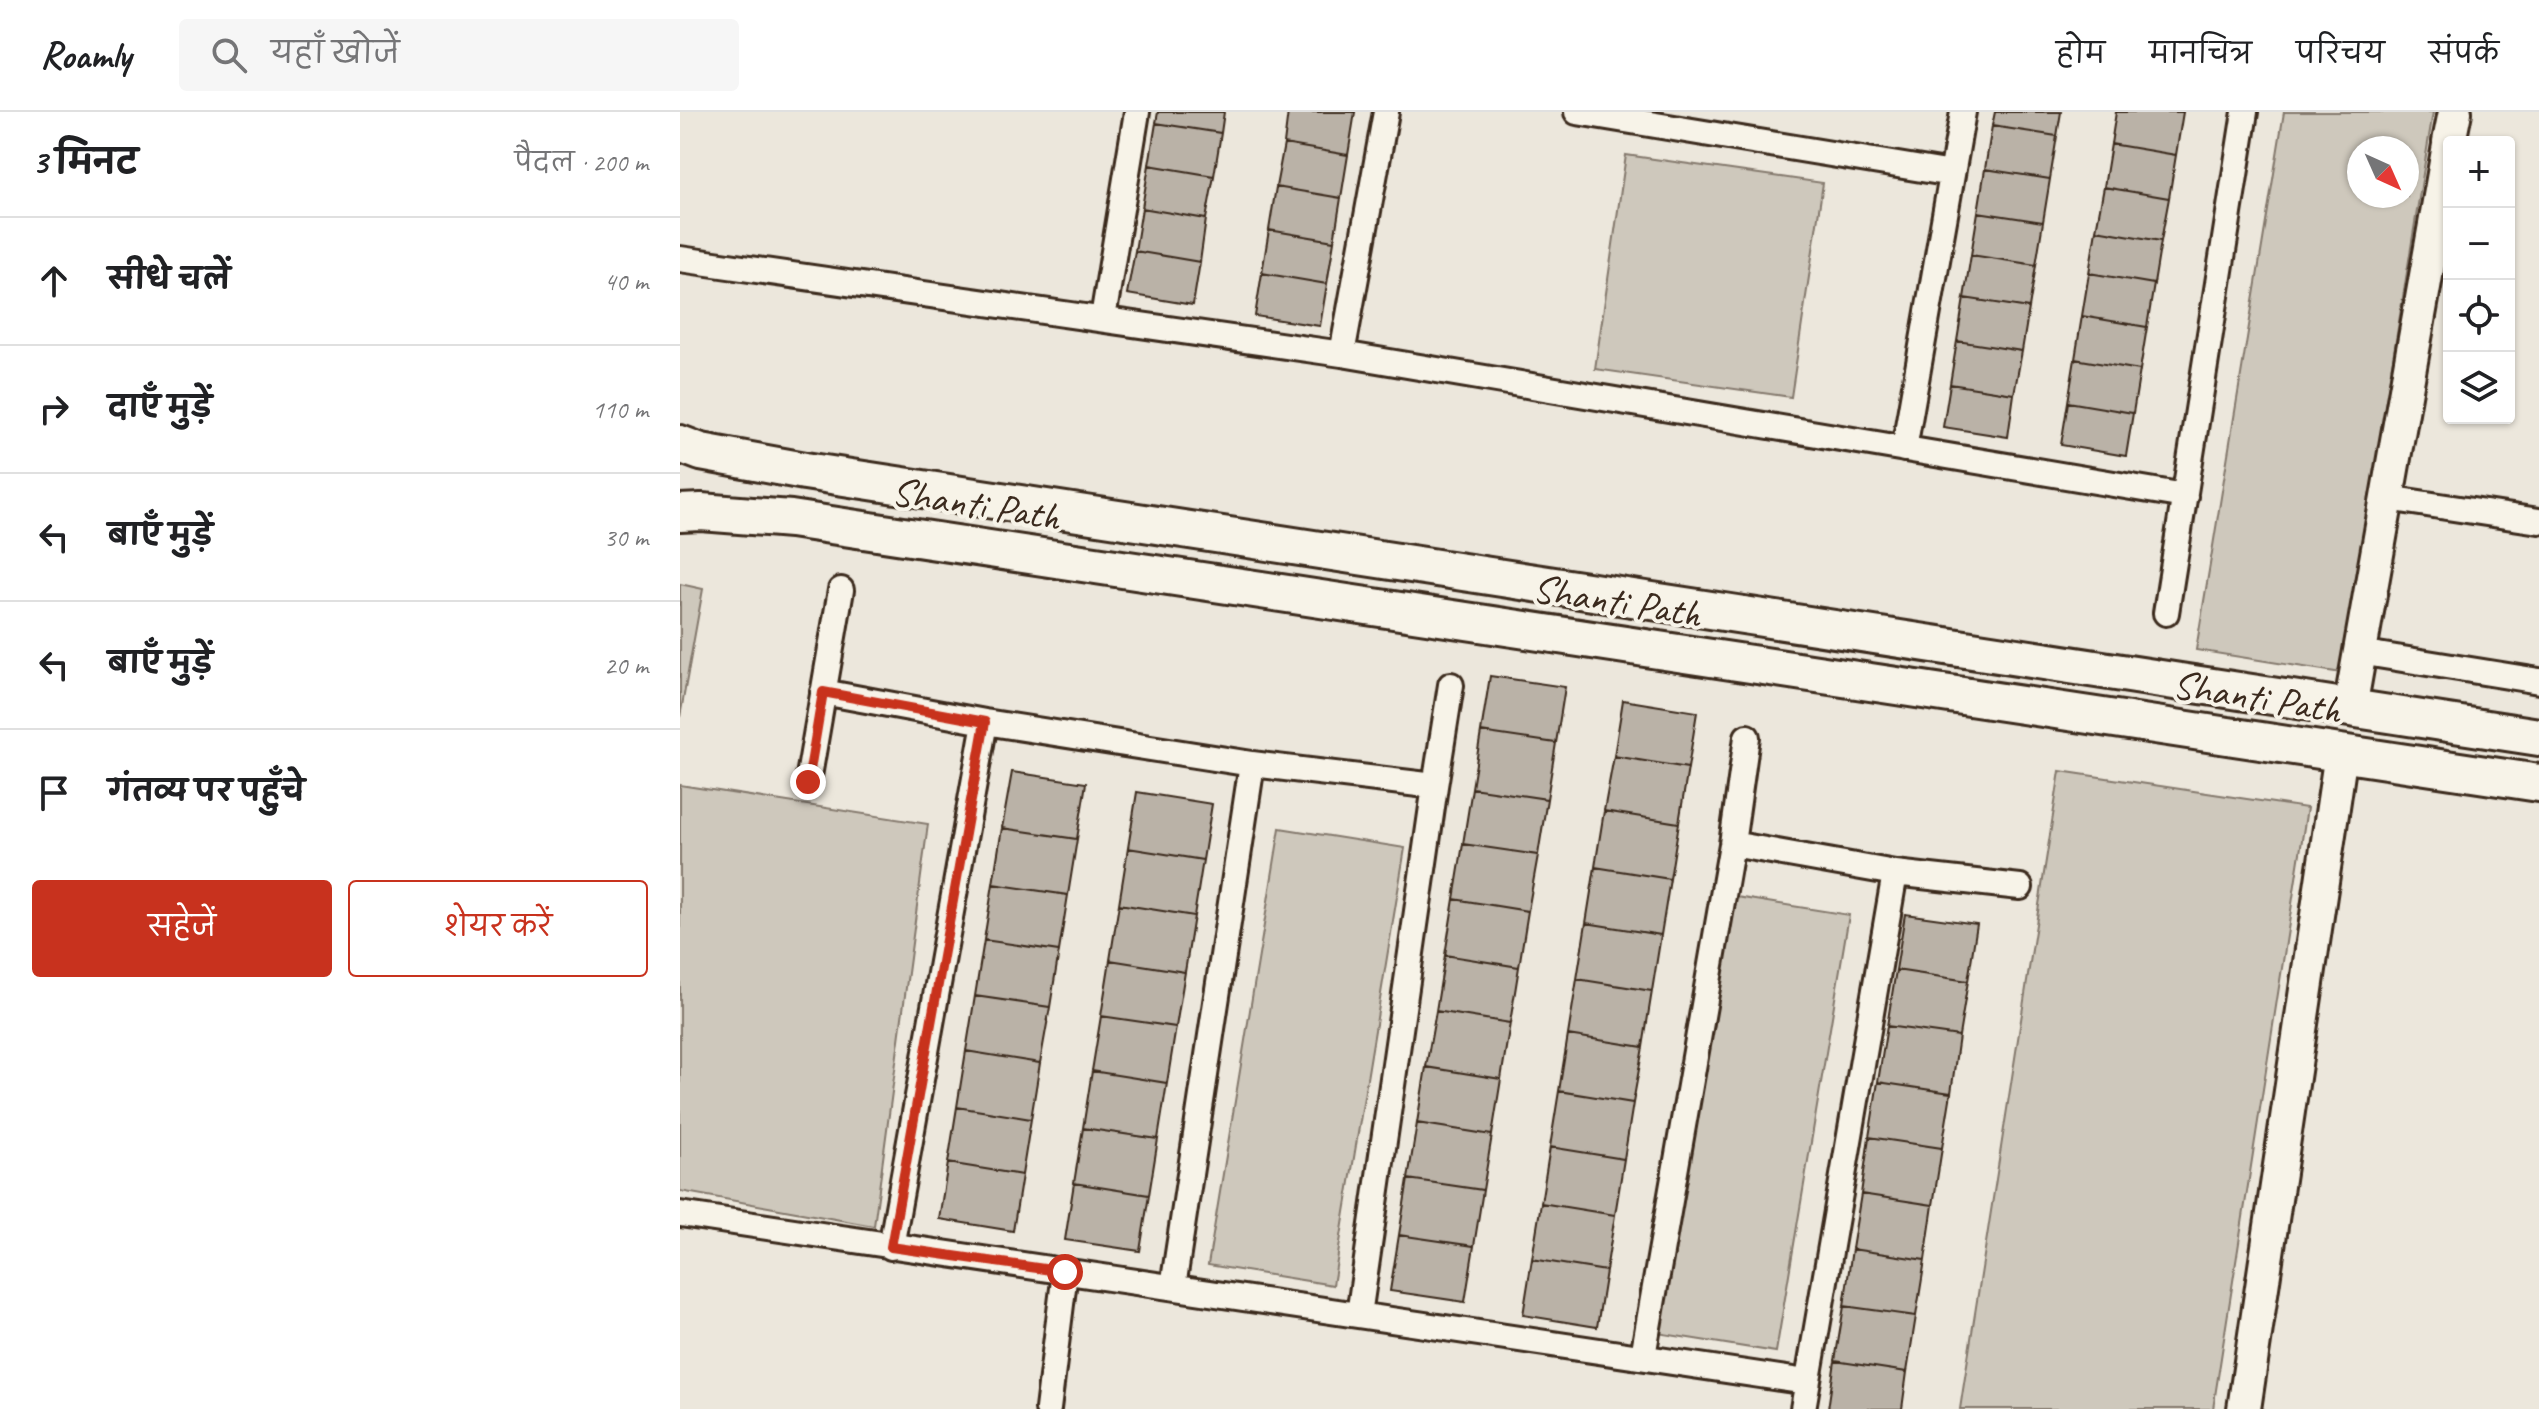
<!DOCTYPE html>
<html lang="hi">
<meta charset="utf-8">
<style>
body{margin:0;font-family:Caveat,"Playpen Sans Deva",sans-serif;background:#f6f6f6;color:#202124}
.controls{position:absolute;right:24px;top:24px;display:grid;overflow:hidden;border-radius:8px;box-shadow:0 2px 6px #0004}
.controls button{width:72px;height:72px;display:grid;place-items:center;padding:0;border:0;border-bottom:2px solid #e0e0e0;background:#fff;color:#202124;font:40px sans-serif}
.compass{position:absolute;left:1667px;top:24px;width:72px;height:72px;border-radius:50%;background:#fff;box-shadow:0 2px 6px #0004;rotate:135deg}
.stop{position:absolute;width:24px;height:24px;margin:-18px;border:6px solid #c8321e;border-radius:50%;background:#fff}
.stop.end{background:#c8321e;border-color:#fff;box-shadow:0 2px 8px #0008}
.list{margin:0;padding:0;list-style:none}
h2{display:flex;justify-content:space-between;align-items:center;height:104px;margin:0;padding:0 32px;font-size:34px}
h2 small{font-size:26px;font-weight:400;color:#757577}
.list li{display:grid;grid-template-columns:52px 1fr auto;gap:24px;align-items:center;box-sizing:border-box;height:128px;padding:0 32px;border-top:2px solid #e0e0e0}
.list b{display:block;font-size:30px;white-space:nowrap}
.list em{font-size:26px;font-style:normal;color:#757577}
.actions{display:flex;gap:16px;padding:24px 32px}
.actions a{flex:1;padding:18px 0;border:2px solid #c8321e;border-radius:8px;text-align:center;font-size:28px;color:#c8321e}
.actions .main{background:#c8321e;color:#fff}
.icon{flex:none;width:44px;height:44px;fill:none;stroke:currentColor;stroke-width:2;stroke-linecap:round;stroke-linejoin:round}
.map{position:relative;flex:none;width:1859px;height:1297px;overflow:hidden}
header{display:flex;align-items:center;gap:48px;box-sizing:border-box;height:112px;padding:0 40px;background:#fff;border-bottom:2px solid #e0e0e0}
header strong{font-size:38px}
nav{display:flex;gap:44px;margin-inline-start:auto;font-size:28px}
.search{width:560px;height:72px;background:#f6f6f6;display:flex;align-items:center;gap:20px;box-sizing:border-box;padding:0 28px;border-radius:8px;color:#757577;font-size:30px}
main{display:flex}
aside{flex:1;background:#fff}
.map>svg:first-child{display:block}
.green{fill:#cec8bc;stroke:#84796d;stroke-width:2;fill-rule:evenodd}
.building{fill:#bab2a7;stroke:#3b2a1e;stroke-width:2}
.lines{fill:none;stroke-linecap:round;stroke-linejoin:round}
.minor-casing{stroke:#3b2a1e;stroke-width:30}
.tertiary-casing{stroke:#3b2a1e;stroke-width:38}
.secondary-casing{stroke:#3b2a1e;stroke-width:42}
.minor{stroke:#f7f3e8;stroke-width:24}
.tertiary{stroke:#f7f3e8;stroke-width:32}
.secondary{stroke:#f7f3e8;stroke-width:36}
.route{stroke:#c8321e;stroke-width:10}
.labels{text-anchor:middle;stroke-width:8;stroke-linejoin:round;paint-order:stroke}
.street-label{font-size:40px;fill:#3b2a1e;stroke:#f7f3e8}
</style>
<header>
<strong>Roamly</strong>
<div class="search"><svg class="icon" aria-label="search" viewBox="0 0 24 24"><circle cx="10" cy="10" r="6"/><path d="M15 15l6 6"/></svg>यहाँ खोजें</div>
<nav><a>होम</a><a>मानचित्र</a><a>परिचय</a><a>संपर्क</a></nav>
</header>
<main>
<aside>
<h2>3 मिनट<small>पैदल · 200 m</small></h2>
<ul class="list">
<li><svg class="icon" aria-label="ahead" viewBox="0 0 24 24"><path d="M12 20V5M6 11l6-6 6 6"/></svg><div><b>सीधे चलें</b></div><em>40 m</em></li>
<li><svg class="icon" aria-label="right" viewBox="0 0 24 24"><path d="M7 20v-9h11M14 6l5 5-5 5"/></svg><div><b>दाएँ मुड़ें</b></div><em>110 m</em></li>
<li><svg class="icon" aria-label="left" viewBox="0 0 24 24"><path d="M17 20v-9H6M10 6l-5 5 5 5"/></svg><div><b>बाएँ मुड़ें</b></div><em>30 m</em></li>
<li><svg class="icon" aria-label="left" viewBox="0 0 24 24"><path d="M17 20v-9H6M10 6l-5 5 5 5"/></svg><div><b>बाएँ मुड़ें</b></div><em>20 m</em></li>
<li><svg class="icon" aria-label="arrive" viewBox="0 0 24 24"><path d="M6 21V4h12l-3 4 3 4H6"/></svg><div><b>गंतव्य पर पहुँचे</b></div></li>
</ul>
<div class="actions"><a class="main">सहेजें</a><a>शेयर करें</a></div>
</aside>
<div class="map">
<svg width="1859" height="1297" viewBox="0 0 1859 1297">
<rect width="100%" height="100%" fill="#ece7dc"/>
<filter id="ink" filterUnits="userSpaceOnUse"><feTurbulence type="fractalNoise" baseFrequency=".0125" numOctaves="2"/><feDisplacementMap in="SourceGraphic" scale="16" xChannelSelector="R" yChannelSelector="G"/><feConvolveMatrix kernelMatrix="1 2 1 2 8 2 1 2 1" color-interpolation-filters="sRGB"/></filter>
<g filter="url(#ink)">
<!-- green -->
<path class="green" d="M1604,0H1753L1662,561L1516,538ZM1679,36H1727V84H1679Z
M946,43L1143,71L1111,285L915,257Z
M0,472L23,477L0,605Z
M1380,659L1627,696L1533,1297H1280Z
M0,673L248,712L194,1114L0,1079Z
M600,716L725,736L653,1173L528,1153Z
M1044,783L1169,803L1096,1240L971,1220Z"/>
<!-- building -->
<path class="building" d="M478,0H544L541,21L476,11Z
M608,0H675L668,43L604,32Z
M1315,0H1381L1377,24L1312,14Z
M1436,0H1503L1496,43L1431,32Z
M476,11L541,21L534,64L469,53Z
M1312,14L1377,24L1370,67L1305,57Z
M604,32L668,43L661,86L596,75Z
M1431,32L1496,43L1489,86L1424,75Z
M469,53L534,64L526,107L462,96Z
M1305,57L1370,67L1363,110L1298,100Z
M596,75L661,86L654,129L589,118Z
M1424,75L1489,86L1481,129L1416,118Z
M462,96L526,107L520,150L455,139Z
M1298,100L1363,110L1356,153L1291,143Z
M589,118L654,129L647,172L582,161Z
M1416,118L1481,129L1474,172L1409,161Z
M455,139L520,150L513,193L447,182Z
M1291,143L1356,153L1349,196L1284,186Z
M582,161L647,172L640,214L575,204Z
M1409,161L1474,172L1467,215L1402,204Z
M1284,186L1349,196L1342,239L1277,229Z
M1402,204L1467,215L1460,258L1395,247Z
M1277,229L1342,239L1334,282L1270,272Z
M1395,247L1460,258L1453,301L1388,290Z
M1270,272L1334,282L1328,325L1263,315Z
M1388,290L1453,301L1446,344L1381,333Z
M810,564L885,575L876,631L801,620Z
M943,588L1017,600L1008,656L934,644Z
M801,620L876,631L867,687L792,676Z
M934,644L1008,656L999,711L924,699Z
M332,660L406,671L397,727L322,716Z
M792,676L867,687L858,743L783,732Z
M457,680L532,692L523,748L448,736Z
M924,699L999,711L990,767L915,755Z
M322,716L397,727L388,783L313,772Z
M783,732L858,743L848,799L774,787Z
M448,736L523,748L514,804L439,792Z
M915,755L990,767L981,823L906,811Z
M313,772L388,783L379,839L304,828Z
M774,787L848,799L839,855L765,843Z
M439,792L514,804L505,860L430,848Z
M1225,802L1297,812L1288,869L1216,858Z
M906,811L981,823L972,879L897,867Z
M304,828L379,839L370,895L295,884Z
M765,843L839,855L830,911L756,899Z
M430,848L505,860L496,915L421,904Z
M1216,858L1288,869L1279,924L1207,914Z
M897,867L972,879L963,935L888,923Z
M295,884L370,895L360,951L286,939Z
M756,899L830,911L821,967L746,955Z
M421,904L496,915L487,971L412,959Z
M1207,914L1279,924L1271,981L1198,970Z
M888,923L963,935L953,991L879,979Z
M286,939L360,951L351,1007L277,995Z
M746,955L821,967L812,1023L737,1011Z
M412,959L487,971L478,1027L403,1016Z
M1198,970L1271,981L1262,1036L1189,1025Z
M879,979L953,991L944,1047L870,1035Z
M277,995L351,1007L342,1063L268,1051Z
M737,1011L812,1023L803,1078L728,1067Z
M403,1016L478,1027L469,1083L394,1071Z
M1189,1025L1262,1036L1253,1093L1181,1082Z
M870,1035L944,1047L935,1103L861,1091Z
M268,1051L342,1063L333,1119L259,1107Z
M728,1067L803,1078L794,1134L719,1123Z
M394,1071L469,1083L460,1139L385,1128Z
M1181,1082L1253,1093L1245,1148L1172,1137Z
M861,1091L935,1103L926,1159L852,1147Z
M719,1123L794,1134L785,1190L710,1179Z
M1172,1137L1245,1148L1236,1204L1164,1194Z
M852,1147L926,1159L917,1215L843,1203Z
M1164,1194L1236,1204L1227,1260L1155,1249Z
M1155,1249L1227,1260L1222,1297H1148Z"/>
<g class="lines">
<defs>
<path id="minor" d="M897,0L1272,62
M0,147L662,242L1505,384
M423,206L457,0
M662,242L706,0
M1224,337L1283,0
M1707,386L1859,409
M1486,501L1565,0
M1679,540L1859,569
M143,580L305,610L572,652L755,674
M128,670L161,478
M1052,732L1215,761L1340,775
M0,1102L1127,1270
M211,1135L305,610
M493,1175L572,652
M679,1203L755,674L771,573
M963,1244L1052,732L1067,625
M368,1297L385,1160
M1123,1297L1215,761"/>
<path id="tertiary" d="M1769,30L1775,0
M1670,596L1769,33
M1564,1297L1661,641"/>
<path id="secondary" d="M0,332L21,340L125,359L1859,625
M0,401L21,400L111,407L1859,671"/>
</defs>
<!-- minor casing -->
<use href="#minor" class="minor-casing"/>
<!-- tertiary casing -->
<use href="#tertiary" class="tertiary-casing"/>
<!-- secondary casing -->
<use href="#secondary" class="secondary-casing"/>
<!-- minor -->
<use href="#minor" class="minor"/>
<!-- tertiary -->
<use href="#tertiary" class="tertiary"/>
<!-- secondary -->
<use href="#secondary" class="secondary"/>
</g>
</g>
<g class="lines" filter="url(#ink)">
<!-- route -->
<path class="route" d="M128,670L143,580L305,610L211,1135L385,1160"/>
</g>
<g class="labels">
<!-- street labels -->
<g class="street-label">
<text transform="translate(296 391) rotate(9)" y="14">Shanti Path</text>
<text transform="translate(937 488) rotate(9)" y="14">Shanti Path</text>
<text transform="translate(1577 584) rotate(9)" y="14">Shanti Path</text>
</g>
</g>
</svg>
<div class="controls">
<button>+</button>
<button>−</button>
<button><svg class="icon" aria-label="locate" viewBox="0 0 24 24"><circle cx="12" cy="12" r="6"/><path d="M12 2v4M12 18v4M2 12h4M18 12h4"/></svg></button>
<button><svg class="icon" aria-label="layers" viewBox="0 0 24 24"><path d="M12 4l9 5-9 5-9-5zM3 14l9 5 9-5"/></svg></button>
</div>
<svg class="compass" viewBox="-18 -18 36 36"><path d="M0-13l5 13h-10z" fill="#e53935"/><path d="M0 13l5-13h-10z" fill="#757577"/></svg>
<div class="stop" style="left:385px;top:1160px"></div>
<div class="stop end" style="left:128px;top:670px"></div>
</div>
</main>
